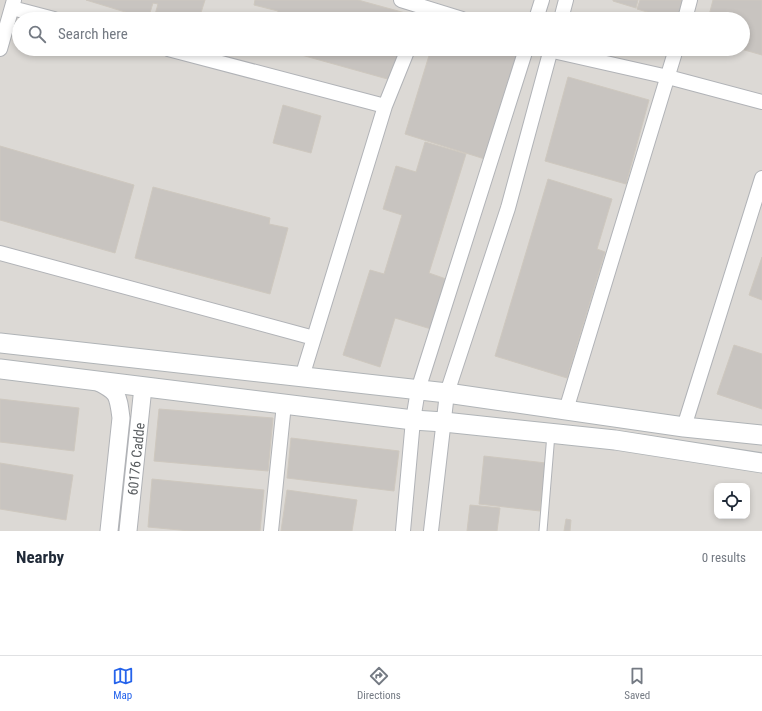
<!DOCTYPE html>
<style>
body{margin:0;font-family:"Roboto Condensed",sans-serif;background:#f2f2f3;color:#1f2937}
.controls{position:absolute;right:12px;bottom:12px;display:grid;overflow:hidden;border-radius:8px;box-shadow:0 2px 6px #0003}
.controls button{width:36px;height:36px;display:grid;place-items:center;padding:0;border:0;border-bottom:1px solid #e0e1e3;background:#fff;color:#1f2937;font:20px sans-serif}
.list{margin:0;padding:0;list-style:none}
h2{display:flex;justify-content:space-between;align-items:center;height:52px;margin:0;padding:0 16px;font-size:17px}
h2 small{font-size:13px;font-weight:400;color:#747a83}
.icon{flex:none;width:22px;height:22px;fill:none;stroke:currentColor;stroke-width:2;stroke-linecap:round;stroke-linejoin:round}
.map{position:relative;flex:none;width:762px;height:531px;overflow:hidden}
.search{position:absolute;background:#fff;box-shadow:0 2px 6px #0003;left:12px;right:12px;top:12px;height:44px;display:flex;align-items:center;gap:10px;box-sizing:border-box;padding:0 14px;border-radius:22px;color:#747a83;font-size:15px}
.sheet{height:124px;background:#fff}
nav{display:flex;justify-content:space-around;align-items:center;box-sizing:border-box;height:56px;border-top:1px solid #e0e1e3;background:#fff;font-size:11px;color:#747a83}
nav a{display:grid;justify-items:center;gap:2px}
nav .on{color:#2563eb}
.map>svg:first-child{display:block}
.industrial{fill:#dcd9d5;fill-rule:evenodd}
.building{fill:#c8c4c0;stroke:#cec8bf}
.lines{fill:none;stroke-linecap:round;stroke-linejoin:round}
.service-casing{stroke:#b1b3b7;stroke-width:9}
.minor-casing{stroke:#b1b3b7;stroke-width:16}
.tertiary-casing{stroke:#b1b3b7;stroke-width:19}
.secondary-casing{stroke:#b0b4b7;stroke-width:21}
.service{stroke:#fff;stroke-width:7}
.minor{stroke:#fff;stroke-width:14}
.tertiary{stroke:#fff;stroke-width:17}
.secondary{stroke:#fff;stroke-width:19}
.labels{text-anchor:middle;stroke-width:4;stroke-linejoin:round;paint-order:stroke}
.street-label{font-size:14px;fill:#595d60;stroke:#fff}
</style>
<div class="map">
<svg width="762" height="531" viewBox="0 0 762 531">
<rect width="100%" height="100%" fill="#eae7e0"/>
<!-- industrial -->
<path class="industrial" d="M0,0H762V531H0ZM19,19H743V49H19ZM717,486H747V516H717Z"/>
<!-- building -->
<path class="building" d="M86,0H205L199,19L154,18L158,4L153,3L148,19Z
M255,0H358L409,14L408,19H276L278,11L254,5Z
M613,0H638L636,8L613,1Z
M640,0H683L678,19H671L637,9Z
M713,0H762V55L741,49H743V19H708Z
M280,49H400L391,80Z
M431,49H502L520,55L488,160L405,134Z
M568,77L649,100L626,184L545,161Z
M283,105L321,116L311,153L273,143Z
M425,142L466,154L429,273L446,279L431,329L395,318L380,367L343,355L370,270L384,274L402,215L383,209L396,166L416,172Z
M0,146L134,185L115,253L0,220Z
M548,179L612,199L597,249L605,252L567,378L495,356Z
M153,187L270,218L269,224L288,228L270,294L135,258Z
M762,257V300L749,295Z
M734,345L762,354V409L717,394Z
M0,399L79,408L74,451L0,442Z
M159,409L273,418L268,471L154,461Z
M291,438L399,451L394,491L287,478Z
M484,456L546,463L540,511L479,504Z
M0,463L73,475L66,520L0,509Z
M152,479L264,490L260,531H190L148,527Z
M287,490L357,500L352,531H281Z
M470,505L500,508L497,531H467Z
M566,519L571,520L570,531H564Z"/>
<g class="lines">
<defs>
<path id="service" d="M543,531L551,434"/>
<path id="minor" d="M401,0L462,19
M12,8L54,19
M536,19L542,0
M561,19L566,0
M685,19L690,0
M0,49L14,0
M168,49L385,106
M544,49L668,77L762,102
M0,253L314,338
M302,377L385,106L408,49
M566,410L676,49
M684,427L762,178
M271,531L284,404
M403,531L413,420L418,390L526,49
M431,531L447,393L508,208L551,49"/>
<path id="tertiary" d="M96,381C118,392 118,394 121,418L109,531
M128,531L143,387"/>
<path id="secondary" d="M0,343L447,393L684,427L762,435
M0,369L413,420L444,422L615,440L762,463"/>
</defs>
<!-- service casing -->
<use href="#service" class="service-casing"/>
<!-- minor casing -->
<use href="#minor" class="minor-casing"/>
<!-- tertiary casing -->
<use href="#tertiary" class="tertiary-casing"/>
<!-- secondary casing -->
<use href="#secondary" class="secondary-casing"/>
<!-- service -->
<use href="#service" class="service"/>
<!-- minor -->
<use href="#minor" class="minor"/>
<!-- tertiary -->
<use href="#tertiary" class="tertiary"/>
<!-- secondary -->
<use href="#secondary" class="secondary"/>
</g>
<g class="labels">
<!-- street labels -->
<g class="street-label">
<text transform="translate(136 459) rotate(-84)" y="5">60176 Cadde</text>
</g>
</g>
</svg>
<div class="controls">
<button><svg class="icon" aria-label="locate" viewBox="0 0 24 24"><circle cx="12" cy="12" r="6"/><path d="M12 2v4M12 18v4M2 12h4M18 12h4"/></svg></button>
</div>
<div class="search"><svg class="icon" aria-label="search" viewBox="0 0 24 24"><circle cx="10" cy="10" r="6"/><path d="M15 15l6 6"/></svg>Search here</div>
</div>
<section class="sheet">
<h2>Nearby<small>0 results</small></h2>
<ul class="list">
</ul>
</section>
<nav>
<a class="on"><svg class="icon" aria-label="map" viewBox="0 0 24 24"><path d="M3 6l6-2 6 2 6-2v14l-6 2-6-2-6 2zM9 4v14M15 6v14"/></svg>Map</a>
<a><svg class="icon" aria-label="directions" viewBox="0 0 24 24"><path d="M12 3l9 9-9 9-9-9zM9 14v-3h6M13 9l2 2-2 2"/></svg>Directions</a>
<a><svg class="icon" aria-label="saved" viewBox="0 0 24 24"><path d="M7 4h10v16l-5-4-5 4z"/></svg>Saved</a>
</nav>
